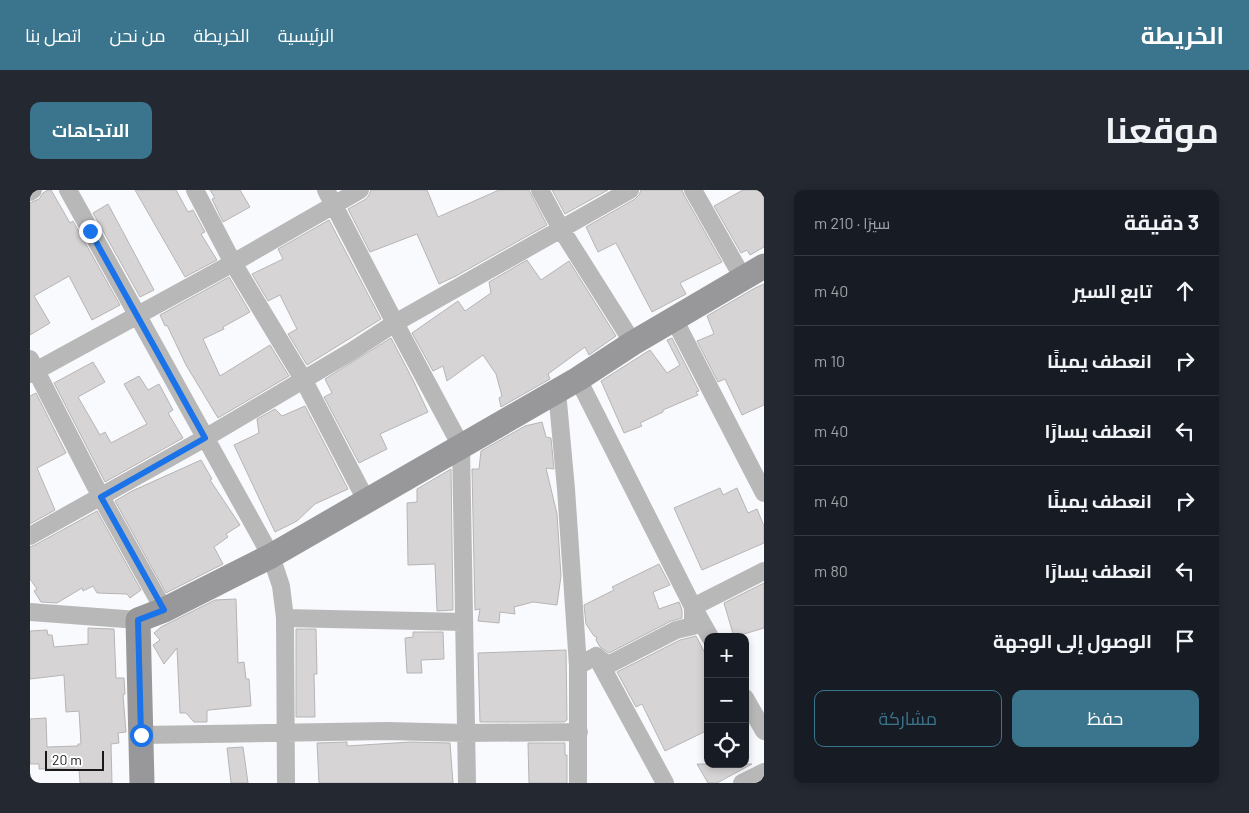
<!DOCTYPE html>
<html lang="ar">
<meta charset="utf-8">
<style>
body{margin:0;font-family:Barlow,Cairo,sans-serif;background:#242831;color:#f1f3f6;direction:rtl}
.controls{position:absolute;right:15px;bottom:15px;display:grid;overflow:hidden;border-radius:10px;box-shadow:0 2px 8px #0003}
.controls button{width:45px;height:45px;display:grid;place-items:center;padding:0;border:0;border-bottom:1px solid #363941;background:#171b24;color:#f1f3f6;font:25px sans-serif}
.scale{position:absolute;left:15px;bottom:12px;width:59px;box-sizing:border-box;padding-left:5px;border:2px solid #19191a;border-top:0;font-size:14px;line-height:18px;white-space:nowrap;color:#19191a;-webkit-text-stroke:4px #fff;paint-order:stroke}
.stop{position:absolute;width:15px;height:15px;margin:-11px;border:4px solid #1a73e8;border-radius:50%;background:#fff}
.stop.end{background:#1a73e8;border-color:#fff;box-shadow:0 1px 5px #0008}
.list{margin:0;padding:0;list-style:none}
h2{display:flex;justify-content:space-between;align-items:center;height:65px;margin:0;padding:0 20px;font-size:21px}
h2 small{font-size:16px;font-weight:400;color:#9ea1a6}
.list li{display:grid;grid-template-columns:32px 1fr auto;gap:15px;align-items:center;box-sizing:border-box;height:70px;padding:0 20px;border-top:1px solid #363941}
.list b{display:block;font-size:19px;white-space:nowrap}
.list em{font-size:16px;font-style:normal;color:#9ea1a6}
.actions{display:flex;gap:10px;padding:15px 20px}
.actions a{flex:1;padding:11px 0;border:1px solid #3a758d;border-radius:10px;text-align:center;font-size:18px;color:#3a758d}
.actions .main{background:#3a758d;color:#fff}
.icon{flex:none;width:28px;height:28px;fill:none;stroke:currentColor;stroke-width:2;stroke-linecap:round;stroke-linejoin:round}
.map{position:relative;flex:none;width:734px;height:593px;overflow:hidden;direction:ltr;border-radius:10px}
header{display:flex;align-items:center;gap:30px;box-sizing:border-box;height:70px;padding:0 25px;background:#3a758d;color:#fff}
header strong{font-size:24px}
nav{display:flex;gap:28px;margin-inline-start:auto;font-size:18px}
.intro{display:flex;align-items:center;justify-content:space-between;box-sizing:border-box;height:120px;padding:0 30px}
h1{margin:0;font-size:35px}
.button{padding:12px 22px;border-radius:10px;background:#3a758d;color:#fff;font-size:18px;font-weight:700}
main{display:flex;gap:30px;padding:0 30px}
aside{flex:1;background:#171b24;border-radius:10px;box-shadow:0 2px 8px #0003}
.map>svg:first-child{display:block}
.building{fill:#d7d4d5;stroke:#b7b4b5}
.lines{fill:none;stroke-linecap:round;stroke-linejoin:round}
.street{stroke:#b8b8b9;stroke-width:18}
.secondary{stroke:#98989a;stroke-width:25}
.route{stroke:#1a73e8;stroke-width:6}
</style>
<header>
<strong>الخريطة</strong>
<nav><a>الرئيسية</a><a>الخريطة</a><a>من نحن</a><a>اتصل بنا</a></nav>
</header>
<div class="intro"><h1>موقعنا</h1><a class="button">الاتجاهات</a></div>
<main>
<aside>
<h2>3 دقيقة<small>سيرًا · 210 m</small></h2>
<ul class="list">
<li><svg class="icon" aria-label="ahead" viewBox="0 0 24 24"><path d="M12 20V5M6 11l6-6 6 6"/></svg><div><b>تابع السير</b></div><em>40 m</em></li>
<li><svg class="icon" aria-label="right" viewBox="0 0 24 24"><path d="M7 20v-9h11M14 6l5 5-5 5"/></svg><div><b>انعطف يمينًا</b></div><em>10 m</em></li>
<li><svg class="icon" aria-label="left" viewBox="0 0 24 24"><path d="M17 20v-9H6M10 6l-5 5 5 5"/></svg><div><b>انعطف يسارًا</b></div><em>40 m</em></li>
<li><svg class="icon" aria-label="right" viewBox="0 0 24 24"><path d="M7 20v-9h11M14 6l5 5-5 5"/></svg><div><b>انعطف يمينًا</b></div><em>40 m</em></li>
<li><svg class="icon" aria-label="left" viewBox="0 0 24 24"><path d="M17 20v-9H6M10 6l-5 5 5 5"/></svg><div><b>انعطف يسارًا</b></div><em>80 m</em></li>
<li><svg class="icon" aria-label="arrive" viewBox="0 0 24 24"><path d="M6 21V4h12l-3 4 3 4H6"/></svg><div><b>الوصول إلى الوجهة</b></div></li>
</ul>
<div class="actions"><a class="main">حفظ</a><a>مشاركة</a></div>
</aside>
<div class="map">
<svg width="734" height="593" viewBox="0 0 734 593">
<rect width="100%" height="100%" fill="#f9fafd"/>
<!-- building -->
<path class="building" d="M18,0H21L40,33L43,31L90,115L62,130L39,86L4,106L20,133L0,145V13L9,9L13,3Z
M105,0H146L158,22L163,20L175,42L171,44L187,70L155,87Z
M180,0H210L220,17L193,32L182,9L185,8Z
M341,0H397L408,27L469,0H499L517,35L426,86L409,94L387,44L340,62L318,19L336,9L339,5Z
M522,0H578L535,24Z
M611,0H652L654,5L692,72L650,93L656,104L622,122L586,53L568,62L556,37L605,9L609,5Z
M713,0H729L734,8V57L720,65L717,60L711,63L684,16Z
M78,14L124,100L110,107L63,23Z
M299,30L351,129L277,175L258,144L267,139L250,105L238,111L222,84L253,69L248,59Z
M497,70L511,90L539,71L586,146L559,165L555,157L518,184L520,189L471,217L469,208L472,206L466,184L453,165L417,191L413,176L403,181L382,143L428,111L435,121L461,103L459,92Z
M199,87L220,122L193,137L194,139L173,149L190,186L240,155L259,186L188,228L156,175L137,135L135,136L130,125Z
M734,94V215L712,225L695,189L688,192L667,151L684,144L677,126L725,98Z
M361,148L383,190L398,222L350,244L357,259L329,273L294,207L302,203L295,189Z
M642,148L669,201L666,202L668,205L633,220V222L610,233L612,236L594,243L571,191L620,160L637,183L650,175L637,150Z
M63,172L75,192L48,207L70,245L75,242L81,253L117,234L94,194L109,186L118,200L129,194L143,220L138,223L153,248L75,292L24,193Z
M6,203L36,263L7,278L25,320L0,334V206Z
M275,216L318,299L285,314L267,331L245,342L204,255L229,243L227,229L245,219L252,226Z
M512,232L516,247L521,248L524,279L516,278L527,324L531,386L527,415L503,412L484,417L485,424L470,422L469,433L448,431L450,419L445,420L442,279H449L451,261L495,236Z
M171,270L182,289L180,290L210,335L196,344L198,347L184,357L193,374L136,403L85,311L102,301Z
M421,279L423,420L407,421L405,374L378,375L377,313L387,312V299Z
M690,298L693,305L707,298L718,323L727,319L734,336V353L672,380L644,318Z
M67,321L111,400L100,408L97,404L67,403L63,396L53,401L52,398L27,413L11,412L4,401L7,399L0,389V357L5,355Z
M629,374L640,395L623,402L629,419L649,412L652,420V428L641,431L579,463L570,457L566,450L567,447L564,446L556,434L554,415L584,400L582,397Z
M734,393V438L704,447L694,413Z
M206,409L208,473L214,472L216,489H219L221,516L179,520L177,521V532H164L156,523H150L147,458L134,474L123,455L130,450L124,443L131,437L185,410Z
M58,438L84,439L86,488H94L95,504L93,505L96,542L88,543L89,553L81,554L82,593H50L49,579L44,580V578L9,579V574H0V529L16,528L17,557L48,556V554H51L49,521L36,522L34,485L0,489V441L17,440L18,445H22L24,457L58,454Z
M266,439H286L287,484H284L285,527H266Z
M383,442H413L414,469L391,470L392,483H377L375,448L383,447Z
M666,446L678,469V540L635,561L612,514L606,517L587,482L650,450Z
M536,460L537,530L534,532H450L448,463Z
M317,552V556L381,552L420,553L423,593H289L287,553Z
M498,553H535V565H537V593H499Z
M213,557L218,593H201L197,558Z
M667,574H722L687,593H678Z"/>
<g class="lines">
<!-- street -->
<path class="street" d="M38,0L241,366L251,396L255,428L256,593
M165,0L203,73L273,189L336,310
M296,0L365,133L431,256L437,593
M510,0L531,39L603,153
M663,0L713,88
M0,2L3,0
M644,129L734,303
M0,169L71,307L134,420
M0,184L203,73L330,0
M548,189L663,417L680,447
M527,201L536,299L548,476V593
M0,346L175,248L322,161L365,133L600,0
M0,422L108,430
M255,428L433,432
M566,466L635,593
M548,476L566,466L578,475L646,440L663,436V417L734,381
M715,508L734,541
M111,545L358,541L436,543L549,542
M712,593L734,582"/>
<!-- secondary -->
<path class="secondary" d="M112,593L108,430L134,420L241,366L548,189L603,153L734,76"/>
</g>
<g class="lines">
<!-- route -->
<path class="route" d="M60,41L175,248L71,307L134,420L108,430L111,545"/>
</g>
</svg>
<div class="controls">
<button>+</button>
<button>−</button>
<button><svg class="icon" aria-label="locate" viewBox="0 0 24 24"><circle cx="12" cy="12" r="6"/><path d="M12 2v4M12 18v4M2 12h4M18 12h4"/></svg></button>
</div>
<div class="scale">20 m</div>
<div class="stop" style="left:111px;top:545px"></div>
<div class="stop end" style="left:60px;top:41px"></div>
</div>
</main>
